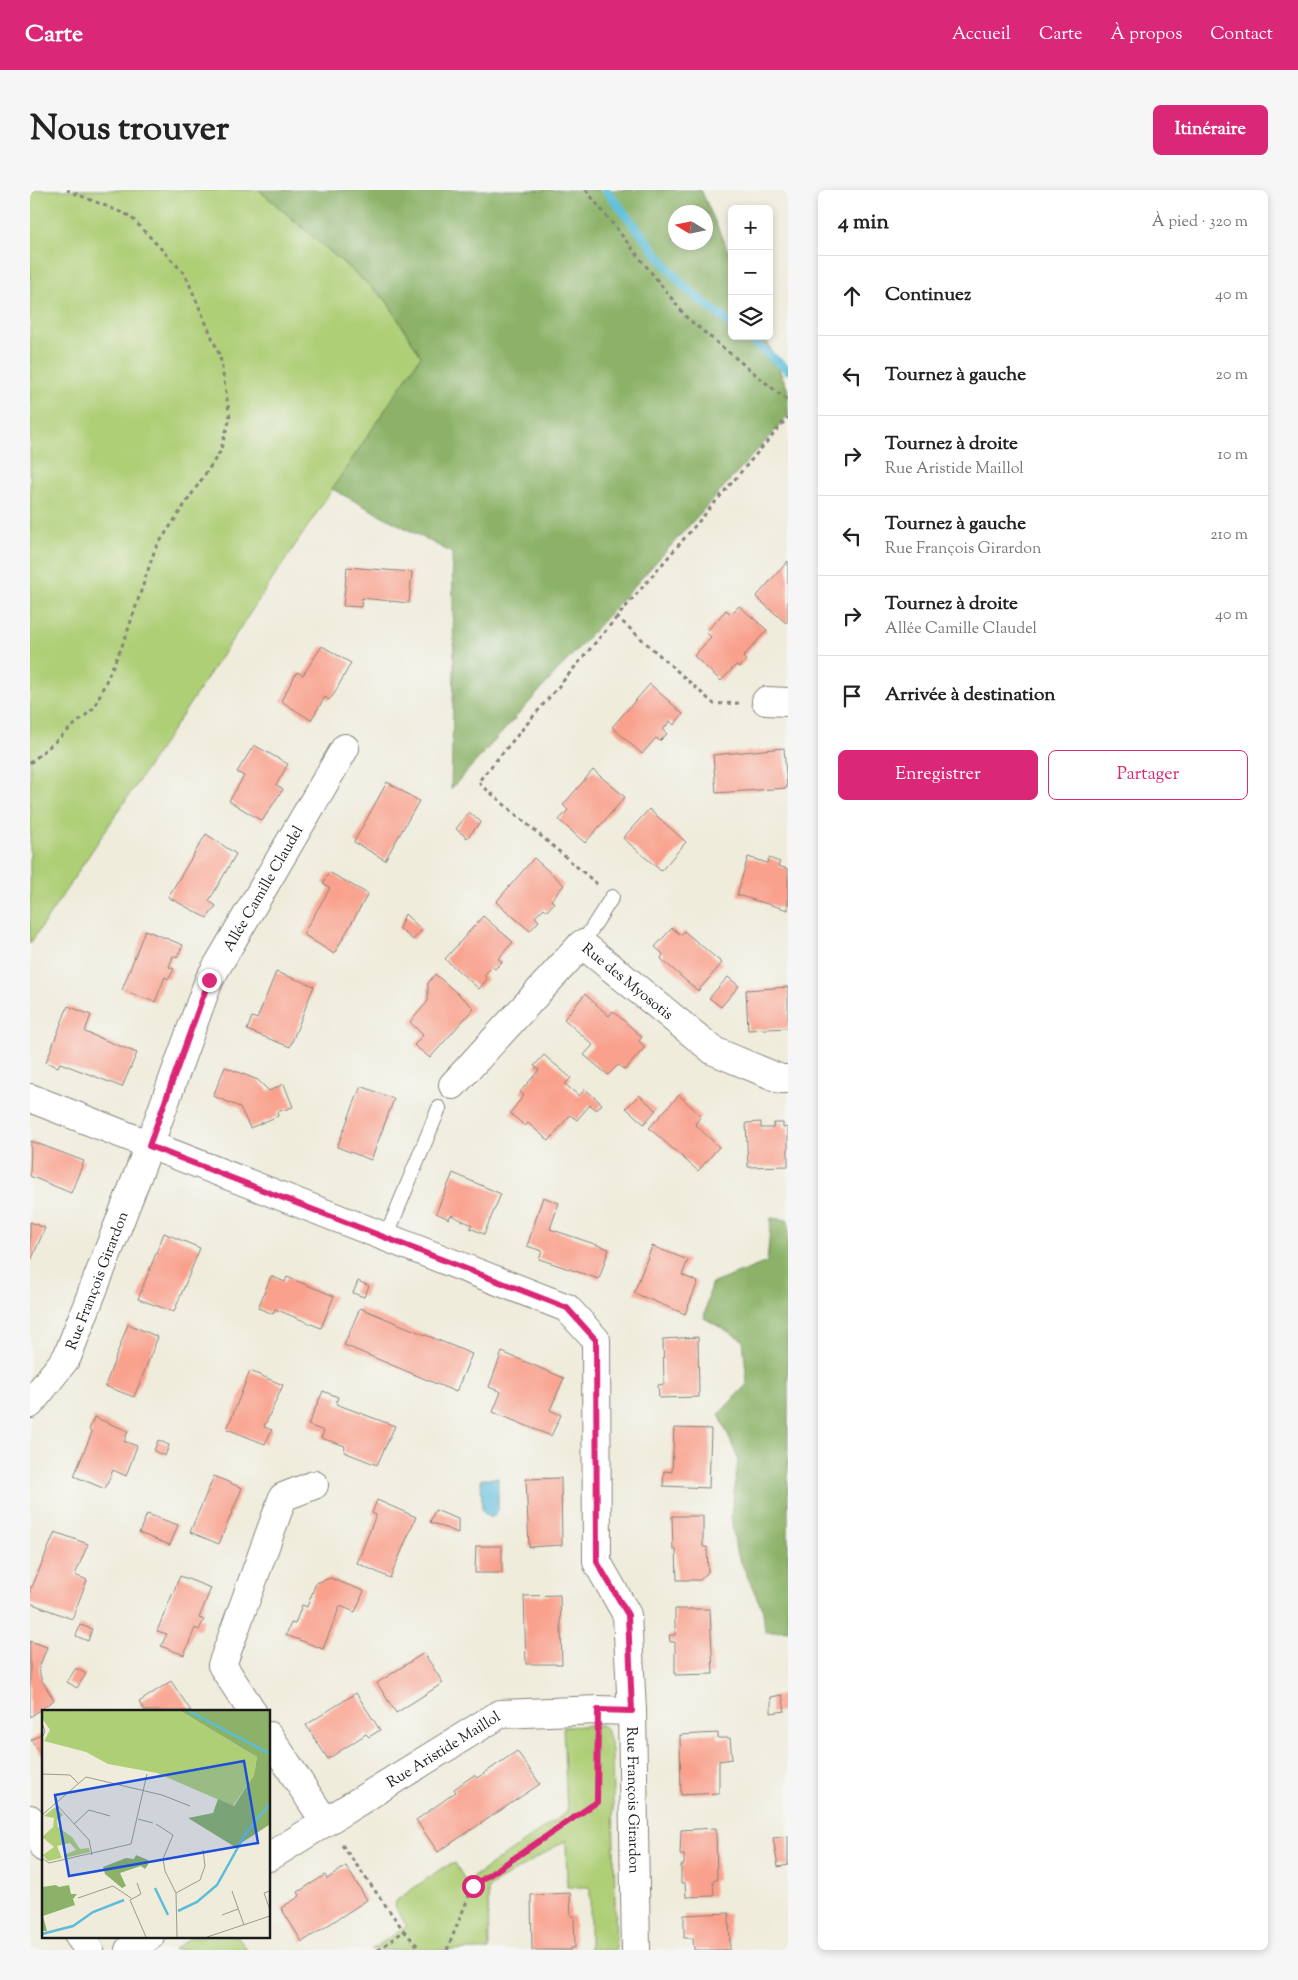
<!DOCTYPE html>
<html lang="fr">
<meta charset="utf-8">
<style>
body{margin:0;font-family:"Sorts Mill Goudy",serif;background:#f6f6f6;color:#222}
.controls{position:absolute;right:15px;top:15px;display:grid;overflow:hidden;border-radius:8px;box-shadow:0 2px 8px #0003}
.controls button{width:45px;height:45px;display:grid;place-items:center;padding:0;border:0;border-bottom:1px solid #e0e0e0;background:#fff;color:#222;font:25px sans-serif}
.compass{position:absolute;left:638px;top:15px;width:45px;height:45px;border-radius:50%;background:#fff;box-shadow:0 2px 8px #0003;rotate:280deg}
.stop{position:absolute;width:15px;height:15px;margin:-11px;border:4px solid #db2777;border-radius:50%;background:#fff}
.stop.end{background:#db2777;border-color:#fff;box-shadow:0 1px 5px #0008}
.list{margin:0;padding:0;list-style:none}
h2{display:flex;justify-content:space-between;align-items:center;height:65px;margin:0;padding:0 20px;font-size:21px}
h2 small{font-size:16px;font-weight:400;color:#767676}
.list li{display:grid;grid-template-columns:32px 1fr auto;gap:15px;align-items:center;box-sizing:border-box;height:80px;padding:0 20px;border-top:1px solid #e0e0e0}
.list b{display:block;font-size:19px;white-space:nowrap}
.list p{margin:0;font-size:16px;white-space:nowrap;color:#767676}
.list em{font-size:16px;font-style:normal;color:#767676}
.actions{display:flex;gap:10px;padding:15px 20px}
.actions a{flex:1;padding:11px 0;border:1px solid #db2777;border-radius:8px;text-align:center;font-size:18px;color:#db2777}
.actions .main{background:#db2777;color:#fff}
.icon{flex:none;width:28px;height:28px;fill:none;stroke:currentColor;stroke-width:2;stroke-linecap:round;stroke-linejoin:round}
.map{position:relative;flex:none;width:758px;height:1760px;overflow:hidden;border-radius:8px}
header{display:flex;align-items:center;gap:30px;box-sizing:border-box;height:70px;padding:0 25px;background:#db2777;color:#fff}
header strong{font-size:24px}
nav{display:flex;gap:28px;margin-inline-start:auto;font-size:18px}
.intro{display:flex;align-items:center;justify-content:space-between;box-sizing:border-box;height:120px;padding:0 30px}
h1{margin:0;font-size:35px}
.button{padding:12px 22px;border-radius:8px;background:#db2777;color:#fff;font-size:18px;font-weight:700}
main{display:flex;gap:30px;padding:0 30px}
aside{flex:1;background:#fff;border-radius:8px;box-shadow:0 2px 8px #0003}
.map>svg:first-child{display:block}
.green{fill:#afcf77;stroke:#66764a}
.forest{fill:#8bb268;stroke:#546742;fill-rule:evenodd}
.water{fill:#5cbdda;stroke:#3c6c7b}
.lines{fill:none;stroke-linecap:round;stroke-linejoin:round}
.stream{stroke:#5cbdda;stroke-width:9}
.building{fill:#f9a18d}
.service-casing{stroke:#86847c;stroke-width:16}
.minor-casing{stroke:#86847c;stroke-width:30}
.path{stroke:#86847c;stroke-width:3;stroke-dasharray:4 4;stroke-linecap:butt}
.service{stroke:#fff;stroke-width:14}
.minor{stroke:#fff;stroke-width:28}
.route{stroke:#db2777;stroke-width:6}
.labels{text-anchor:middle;stroke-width:4;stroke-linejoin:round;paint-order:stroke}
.street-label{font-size:15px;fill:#1c1c1c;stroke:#f6f6f2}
.inset-river{fill:none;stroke:#5cbdda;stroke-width:2.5}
.inset-road{fill:none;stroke:#9b998f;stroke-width:1}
.view{fill:#1d4ed8;fill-opacity:0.15;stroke:#1d4ed8;stroke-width:2.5}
.inset-edge{fill:none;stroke:#1c1c1c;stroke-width:2.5}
</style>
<header>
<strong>Carte</strong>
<nav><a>Accueil</a><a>Carte</a><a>À propos</a><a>Contact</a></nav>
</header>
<div class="intro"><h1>Nous trouver</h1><a class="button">Itinéraire</a></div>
<main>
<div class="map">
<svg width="758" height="1760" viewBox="0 0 758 1760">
<rect width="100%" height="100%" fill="#f6f6f2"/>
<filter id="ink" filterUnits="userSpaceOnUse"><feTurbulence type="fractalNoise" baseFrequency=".02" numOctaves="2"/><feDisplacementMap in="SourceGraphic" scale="10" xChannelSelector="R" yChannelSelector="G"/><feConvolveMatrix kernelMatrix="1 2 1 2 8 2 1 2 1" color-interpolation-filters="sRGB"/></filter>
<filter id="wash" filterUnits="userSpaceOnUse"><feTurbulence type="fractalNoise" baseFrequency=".0096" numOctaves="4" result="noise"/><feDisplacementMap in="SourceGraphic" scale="20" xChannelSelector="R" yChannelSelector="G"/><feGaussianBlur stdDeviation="1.12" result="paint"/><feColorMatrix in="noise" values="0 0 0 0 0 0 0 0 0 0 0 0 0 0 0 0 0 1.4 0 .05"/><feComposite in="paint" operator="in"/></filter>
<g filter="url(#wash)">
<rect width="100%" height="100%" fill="#efecdb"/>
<!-- green -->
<path class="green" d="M0,0H229L356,110L391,166L0,754Z
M572,1535L576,1539L582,1560L586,1760H560V1697H537L536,1650L458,1698L459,1760H341L377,1736L364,1716L367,1710L412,1678L425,1673L436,1692L537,1622L533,1537Z
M162,1746H208L217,1760H143Z"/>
<!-- forest -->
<path class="forest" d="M229,0H671L702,70V146H735L758,200V226L421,599L424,476L422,363L302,299L391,166L356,110ZM646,22H676V52H646Z
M741,1028L758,1030V1440L735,1442L733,1421L706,1361L701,1327L708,1269L689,1224L717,1194L713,1150L674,1128L681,1094L737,1072Z"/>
<!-- water -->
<path class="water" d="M468,1288V1320L463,1327H458L452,1321L451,1289Z"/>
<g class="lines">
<!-- stream -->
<path class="stream" d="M576,0L653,96L702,135
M716,146L758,180"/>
</g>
<g id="blocks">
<!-- building -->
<path class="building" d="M758,371V431L756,433L726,407Z
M317,377L382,382L379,413L332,408L331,417L313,416Z
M709,416L737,440L713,467L716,470L709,477L706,475L691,491L664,466L681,447L676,442L696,420L701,424Z
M292,456L321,473L304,504L299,510L295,507L281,530L251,511L267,482L273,485Z
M620,494L653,524L644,535L640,531L633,540L637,544L630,551L626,548L612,564L582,537Z
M224,555L258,574L246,595L253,599L232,631L199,611L214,586L207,582Z
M754,558L757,598L686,603L683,565Z
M563,580L595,607L555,653L529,630L538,620L533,615Z
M357,592L389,611L355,670L324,652Z
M619,619L656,652L631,681L593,648Z
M439,622L451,632L437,648L426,639Z
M176,644L206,664L179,711L186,716L177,728L138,707Z
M718,667L737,673L739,668L750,672L748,676L758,679V720L707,705Z
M504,668L534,695L521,710L524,713L517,721L514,718L505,727L509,731L500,741L466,712Z
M299,682L338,704L304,764L273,744L300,698L293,693Z
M375,724L392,740L383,750L369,738Z
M453,726L483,752L468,769L472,772L465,779L462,777L454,785L457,789L449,799L415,769Z
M642,738L651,745L654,741L692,773L668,801L631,769L633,764L625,757Z
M115,740L153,755L147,767L143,766L139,777L144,779L139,789L135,787L125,812L92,800Z
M246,782L284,796L260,857L217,840L222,827L227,829Z
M405,784L444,818L400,868L384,855L393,845L380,832L398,811V793Z
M698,787L709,796L691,817L679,808Z
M758,797V838L718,840L716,800Z
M555,804L579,826L583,821L612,847L609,851L615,857L595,880L588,875L578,885L554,865L563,855L534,829Z
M38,816L61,825L55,842L107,863L92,897L30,873L28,877L16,872Z
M514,865L541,888L535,894L549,906L555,899L572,914L567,920L560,915L547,930L540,925L519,951L498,933L495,936L480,923L494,905L490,902L509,880L504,876Z
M195,877L228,890L239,901L254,894L263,917L247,922L248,926L220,938L210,917L183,906Z
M331,896L364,909L341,970L307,957Z
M609,905L626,920L614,934L596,918Z
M649,905L671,926L665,934L689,957L668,981L619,938Z
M731,932V938H743L744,933H753V938L758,937V976L718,977L716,933Z
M1,951L54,971L41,1003L0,986Z
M423,983L471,1004L454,1044L440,1038L442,1035L421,1025L419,1029L406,1023Z
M513,1007L529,1013L520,1039L579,1059L569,1089L509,1069L512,1061L497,1056Z
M0,1032L15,1038L0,1073Z
M134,1043L170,1058L144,1122L108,1109Z
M622,1056L658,1070L652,1085L668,1092L655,1124L604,1103Z
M241,1086L255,1092L257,1087L304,1106L291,1138L245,1119L243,1124L228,1118Z
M328,1091L339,1096L334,1107L323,1103Z
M330,1118L442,1164L426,1202L314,1155Z
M98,1134L128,1147L104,1207L75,1196Z
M668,1147L669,1207L629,1208L628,1195L634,1194L633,1149Z
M472,1162L534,1188L520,1220L531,1225L521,1246L463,1222L471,1202L459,1197Z
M220,1181L253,1195L234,1237L242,1240L235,1254L197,1239Z
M293,1201L308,1207L306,1214L365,1236L347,1275L314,1262L315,1256L291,1248L294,1241L278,1235Z
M64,1227L98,1241L94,1251L107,1256L96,1286L83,1280L75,1299L44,1286L62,1242L59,1240Z
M644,1238L681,1239L679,1298L633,1296L634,1281L642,1282Z
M128,1250L139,1255L135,1266L124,1261Z
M184,1286L212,1298L189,1354L160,1342Z
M531,1288L532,1355L499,1357L496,1289Z
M347,1310L386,1327L360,1388L327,1373L346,1325L342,1323Z
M405,1320L428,1329V1343L400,1332Z
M117,1324L148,1335L140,1355L109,1343Z
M642,1326H673V1357H677L678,1382L670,1390H647L646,1359L643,1360Z
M25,1342L58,1354L45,1385L57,1390L42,1429L0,1413V1397H2Z
M446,1356H472V1383H445Z
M150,1386L181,1398L169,1428L174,1430L169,1440L165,1438L154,1465L131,1456L137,1444L127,1441Z
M300,1388L334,1401L325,1422L310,1416L293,1459L256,1445L261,1433L265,1434L272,1415L277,1417L286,1393Z
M530,1405L532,1474H496L494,1406Z
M645,1419H680L683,1484L645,1485V1452H640L639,1445H645Z
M50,1435L62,1439L58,1451L46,1446Z
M0,1451L17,1457L9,1478L11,1489L24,1510L0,1527Z
M394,1463L413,1493L366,1523L347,1493Z
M46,1478L56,1484L47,1498L37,1492Z
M141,1491L161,1521H115L109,1512Z
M326,1503L350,1540L339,1547L336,1544L298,1569L276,1535Z
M752,1505L755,1521L741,1523V1507Z
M14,1542V1569L1,1550Z
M688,1543V1548H700L702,1569L689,1571V1603L651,1605L650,1545Z
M487,1561L510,1594L408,1662L386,1630L426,1602L424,1599L444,1585L447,1588Z
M686,1638L687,1690L683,1691L684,1706L656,1707L655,1693H651V1675H654V1665H650L651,1640Z
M758,1646V1675L748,1677L743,1648Z
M316,1676L337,1710L272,1752L251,1718L270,1706L268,1702L295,1685L297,1689Z
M540,1703L541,1726H544L545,1758H541V1760H502L501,1705Z
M699,1723L700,1760H664L663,1748H654V1725Z"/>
</g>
</g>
<g filter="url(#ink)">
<use href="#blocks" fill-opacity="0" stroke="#86847c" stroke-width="1"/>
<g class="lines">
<defs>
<path id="service" d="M552,754L582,707
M356,1047L409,918"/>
<g id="minor">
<path d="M736,511L758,512"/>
<path id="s1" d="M423,895L552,754L684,861L751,889H758"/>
<path id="s2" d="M0,908L537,1118L566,1150L567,1372L597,1425L602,1521L606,1760"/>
<path id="s3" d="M0,1214L37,1167L119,956L179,790L315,558"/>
<path d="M222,1521L192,1475L253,1307L284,1295"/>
<path d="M239,1546L295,1632"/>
<path d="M0,1629L11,1645L14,1658"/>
<path id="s4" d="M239,1667L470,1524L568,1520L602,1521"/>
<path d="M49,1746L59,1760"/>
<path d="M99,1760L120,1746"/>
</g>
</defs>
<!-- service casing -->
<use href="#service" class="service-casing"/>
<!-- minor casing -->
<use href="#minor" class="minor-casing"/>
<!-- path -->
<path class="path" d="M556,0L657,128L758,211
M709,513L684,514L587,427L758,227
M0,573L64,518L95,449L125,359L190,262L200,228L190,166L155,84L100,26L37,0
M567,694L448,592L587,427
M312,1655L374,1741
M348,1760L374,1741L391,1760
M417,1760L443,1696L567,1612L568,1546"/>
<!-- service -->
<use href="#service" class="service"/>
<!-- minor -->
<use href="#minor" class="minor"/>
</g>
</g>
<g class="lines" filter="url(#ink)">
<!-- route -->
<path class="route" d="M179,790L119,956L537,1118L566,1150L567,1372L598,1425L602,1521L568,1520L567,1612L443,1696"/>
</g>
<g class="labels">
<!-- street labels -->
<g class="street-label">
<text dy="5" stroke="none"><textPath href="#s3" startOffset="569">Allée Camille Claudel</textPath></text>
<text dy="5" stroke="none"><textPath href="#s1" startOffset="250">Rue des Myosotis</textPath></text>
<text dy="5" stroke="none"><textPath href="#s3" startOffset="142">Rue François Girardon</textPath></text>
<text dy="5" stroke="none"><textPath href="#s4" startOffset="205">Rue Aristide Maillol</textPath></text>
<text dy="5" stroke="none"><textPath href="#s2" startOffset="1088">Rue François Girardon</textPath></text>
</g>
</g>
<!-- overview -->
<g transform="translate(12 1520)">
<rect width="228" height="228" fill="#efecdb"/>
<path d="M4,0H137L215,47L212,65L191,96L115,63L66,54L44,42L2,31L8,20L0,8V2ZM13,97L21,105L15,110L16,117L30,127L38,139L47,138L48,142L22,148V145L34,140L28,133L15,136L20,148L6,151L1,145L12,137L0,127L11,117L12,108L2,106Z" fill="#afcf77"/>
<path d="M137,0H227V115L193,137L146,108L171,103L176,89L192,96L212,65L215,47ZM94,145L106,150V155L103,159L99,156L78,163L84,176L80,178L63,164L61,157L84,148L92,149ZM14,175L17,177L27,175L29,184H35L31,189L33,195L1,206L5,221H0V177Z" fill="#8bb268"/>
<path class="inset-river" d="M145,0L228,44M113,178L126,205M136,201L155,192L175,175L204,123L228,93M0,224L31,216L51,202L82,190"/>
<path class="inset-road" d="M0,13L3,21L0,28M0,64L28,65L36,73M13,93L47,130L50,145M0,105L44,67L120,85L148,96M96,109L111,113M32,114L47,100L68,106M114,114L131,125L121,149L123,161L134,183L135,227M0,148L7,153L89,134L105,64M95,173L99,184L88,190L104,227M190,181L202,215M228,181L222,183L228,200M134,183L158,170L163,156L161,140M36,188L71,176L89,188M180,205L196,199M165,227L228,206"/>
<path class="view" d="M202,51L216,133L27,166L13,85Z"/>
<rect width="228" height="228" class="inset-edge"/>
</g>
</svg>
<div class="controls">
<button>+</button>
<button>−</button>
<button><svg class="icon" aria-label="layers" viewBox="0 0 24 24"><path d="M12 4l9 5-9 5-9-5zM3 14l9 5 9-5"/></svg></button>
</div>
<svg class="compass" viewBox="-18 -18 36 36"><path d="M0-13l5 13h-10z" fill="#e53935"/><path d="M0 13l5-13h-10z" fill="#767676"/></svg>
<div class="stop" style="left:443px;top:1696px"></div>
<div class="stop end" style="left:179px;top:790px"></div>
</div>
<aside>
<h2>4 min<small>À pied · 320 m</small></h2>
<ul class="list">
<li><svg class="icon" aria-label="ahead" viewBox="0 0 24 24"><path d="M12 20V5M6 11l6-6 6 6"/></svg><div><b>Continuez</b></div><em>40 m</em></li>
<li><svg class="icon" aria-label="left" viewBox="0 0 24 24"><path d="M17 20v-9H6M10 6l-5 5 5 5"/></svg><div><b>Tournez à gauche</b></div><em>20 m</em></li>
<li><svg class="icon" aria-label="right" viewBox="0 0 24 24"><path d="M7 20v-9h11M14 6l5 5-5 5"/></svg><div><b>Tournez à droite</b><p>Rue Aristide Maillol</p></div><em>10 m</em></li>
<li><svg class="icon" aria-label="left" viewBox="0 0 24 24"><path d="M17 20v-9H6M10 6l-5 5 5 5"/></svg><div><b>Tournez à gauche</b><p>Rue François Girardon</p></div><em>210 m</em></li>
<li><svg class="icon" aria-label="right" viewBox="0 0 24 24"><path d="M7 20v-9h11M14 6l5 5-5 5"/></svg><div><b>Tournez à droite</b><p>Allée Camille Claudel</p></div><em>40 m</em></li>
<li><svg class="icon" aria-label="arrive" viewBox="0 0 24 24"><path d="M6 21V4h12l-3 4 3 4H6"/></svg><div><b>Arrivée à destination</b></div></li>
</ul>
<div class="actions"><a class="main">Enregistrer</a><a>Partager</a></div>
</aside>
</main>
